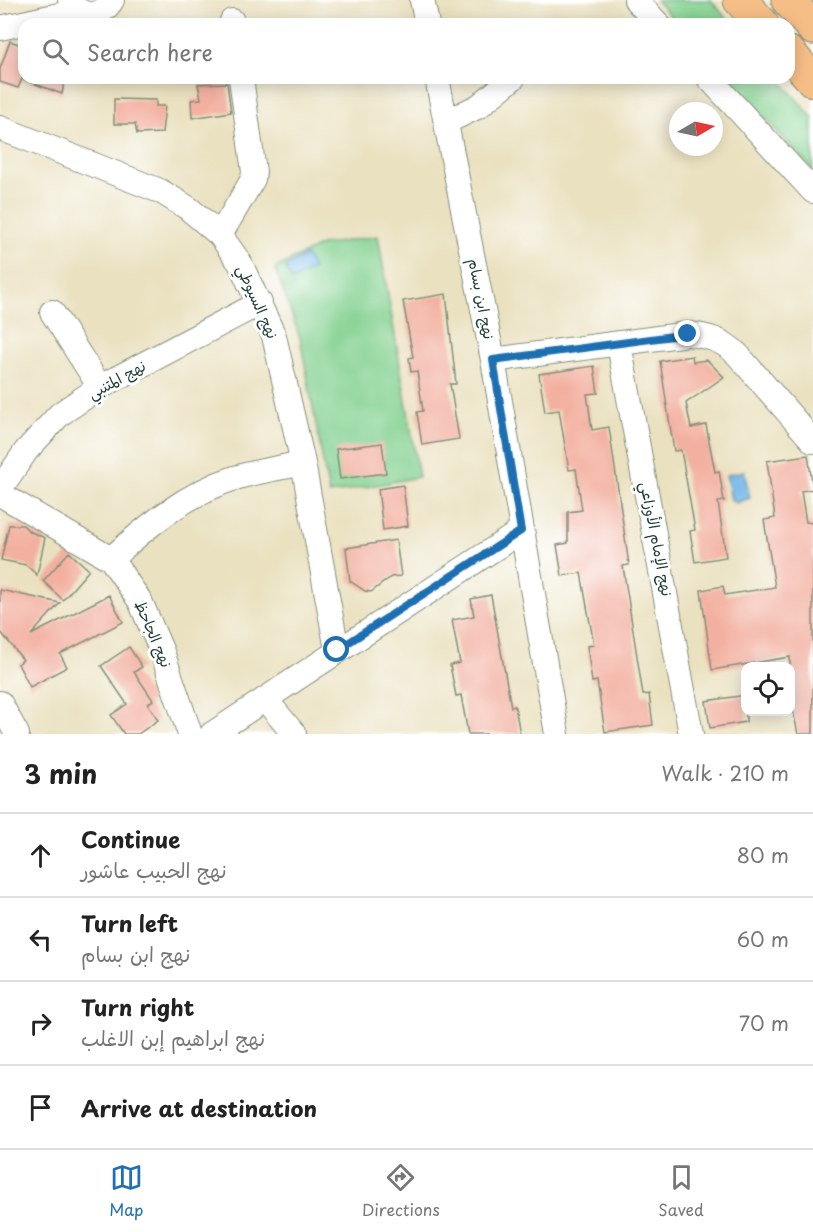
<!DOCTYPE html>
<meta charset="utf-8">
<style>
body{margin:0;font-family:"Playpen Sans","Playpen Sans Arabic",sans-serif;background:#f6f6f6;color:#222}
.controls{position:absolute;right:18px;bottom:18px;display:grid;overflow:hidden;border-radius:12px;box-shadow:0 3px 15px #0003}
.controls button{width:54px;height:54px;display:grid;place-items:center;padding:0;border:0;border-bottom:2px solid #e0e0e0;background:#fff;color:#222;font:30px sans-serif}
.compass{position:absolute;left:669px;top:102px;width:54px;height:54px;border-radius:50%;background:#fff;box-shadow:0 3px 15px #0003;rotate:81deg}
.stop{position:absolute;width:18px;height:18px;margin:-14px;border:4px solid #1f6fb2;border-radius:50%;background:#fff}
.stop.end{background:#1f6fb2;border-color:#fff;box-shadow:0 2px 6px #0008}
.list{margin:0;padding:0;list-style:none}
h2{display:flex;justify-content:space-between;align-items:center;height:78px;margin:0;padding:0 24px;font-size:26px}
h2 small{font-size:20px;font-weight:400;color:#767676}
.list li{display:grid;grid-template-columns:39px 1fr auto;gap:18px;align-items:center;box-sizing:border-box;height:84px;padding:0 24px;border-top:2px solid #e0e0e0}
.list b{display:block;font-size:22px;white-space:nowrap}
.list p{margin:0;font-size:20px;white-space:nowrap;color:#767676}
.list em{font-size:20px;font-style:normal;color:#767676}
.icon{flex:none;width:33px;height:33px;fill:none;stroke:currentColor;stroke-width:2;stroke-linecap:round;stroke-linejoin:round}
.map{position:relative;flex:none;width:813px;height:734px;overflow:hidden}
.search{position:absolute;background:#fff;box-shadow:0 3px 15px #0003;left:18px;right:18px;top:18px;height:66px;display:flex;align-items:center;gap:15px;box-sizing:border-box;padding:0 21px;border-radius:18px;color:#767676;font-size:22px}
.sheet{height:414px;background:#fff}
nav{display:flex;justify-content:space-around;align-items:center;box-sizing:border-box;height:84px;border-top:2px solid #e0e0e0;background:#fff;font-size:16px;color:#767676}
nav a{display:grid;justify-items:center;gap:3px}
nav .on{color:#1f6fb2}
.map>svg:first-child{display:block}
.green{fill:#82d08f;stroke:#508662;stroke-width:1.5}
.water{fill:#71b5e7;stroke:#48798e;stroke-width:1.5}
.building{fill:#f3b0a0}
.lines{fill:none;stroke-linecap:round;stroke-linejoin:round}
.minor-casing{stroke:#848f7a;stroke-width:26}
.highway-casing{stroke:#848f7a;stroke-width:35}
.minor{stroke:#fff;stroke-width:24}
.highway{stroke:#f6be87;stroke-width:33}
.route{stroke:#1f6fb2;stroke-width:8}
.labels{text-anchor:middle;stroke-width:6;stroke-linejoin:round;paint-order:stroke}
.street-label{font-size:15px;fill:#1f3d34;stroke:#fff}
</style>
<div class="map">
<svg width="813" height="734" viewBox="0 0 813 734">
<rect width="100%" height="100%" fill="#fff"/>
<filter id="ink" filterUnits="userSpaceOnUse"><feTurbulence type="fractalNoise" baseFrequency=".0167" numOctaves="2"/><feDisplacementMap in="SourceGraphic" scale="12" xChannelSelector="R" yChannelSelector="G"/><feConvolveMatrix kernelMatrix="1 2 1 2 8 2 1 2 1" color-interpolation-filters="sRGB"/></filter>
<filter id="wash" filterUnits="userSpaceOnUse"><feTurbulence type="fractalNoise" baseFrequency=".008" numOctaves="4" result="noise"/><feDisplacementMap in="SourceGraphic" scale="24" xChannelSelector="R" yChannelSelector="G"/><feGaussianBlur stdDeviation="1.35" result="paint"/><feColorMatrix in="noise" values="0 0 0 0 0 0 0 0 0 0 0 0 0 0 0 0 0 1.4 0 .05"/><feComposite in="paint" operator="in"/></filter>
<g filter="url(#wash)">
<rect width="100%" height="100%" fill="#eae1c0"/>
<!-- green -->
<path class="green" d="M656,0H711L731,24H678Z
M728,78H778L813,118V170Z
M378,236L419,477L329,494L300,338L275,268L321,245Z"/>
<!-- water -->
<path class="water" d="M306,255L313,269L292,281L285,267Z
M744,471L750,498L736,503L731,500L726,475Z"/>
<g id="blocks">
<!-- building -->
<path class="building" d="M10,41L24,46L22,78H65L62,94L22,79L18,88L0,82V69Z
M227,83L231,112L192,118L191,100L201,99L198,84Z
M114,99L156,100V106H165L162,133L137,134L135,124H114Z
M446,294L456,384H450L459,439L422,445L417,412L423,411L417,371L411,372L409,358L413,357L403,301Z
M692,356L693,362L707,360L724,377L686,403L691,428L706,425L715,472L719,471L724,501L718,502L726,557L695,562L690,531L695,530L681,450L674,451L660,361Z
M594,366L598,393L587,394L592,430L609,427L629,565L623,566L643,695L649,694L653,725L605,732L597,681L592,682L587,646L594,645L581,573L562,576L557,545L568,543V512L582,510L576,469L569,470L559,410L545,412L539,374Z
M382,443L386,473L340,479L336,449Z
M808,455L813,489L801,491L806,522L813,523V734H798L790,696V657L712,670L701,590L723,586L725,595L775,587L764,520L775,518L767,461Z
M403,485L408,526L383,530L378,489Z
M9,525H23L29,531L45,538L37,575L26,565L1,560Z
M396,540L401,576L391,577L371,592L365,591L350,581L346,548Z
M69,552L89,570L63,600L43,581Z
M0,590L60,603L31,635L109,595L123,622L60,654L67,667L30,687L18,664L23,660L0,631Z
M491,595L511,707L515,706L520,734H468L461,695L456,696L450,665L460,663L452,620L474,616L471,599Z
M129,647L142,667L134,672L153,700L148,704L158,720L138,734H124L111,715L127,704L101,666Z
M746,695V722L710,728L706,701Z"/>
</g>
</g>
<g filter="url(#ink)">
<use href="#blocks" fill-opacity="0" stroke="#848f7a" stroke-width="1.5"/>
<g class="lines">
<defs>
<path id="minor" d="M70,0C80,19 102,18 112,0
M422,0L427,24
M636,0L658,24
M232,21L233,24
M0,28L78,11
M437,78L493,360L557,734
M709,78L813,191
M446,122L479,106L513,78
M0,128L160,191L188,208L220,235L240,263L274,336L303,463L337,650
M220,235L253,179L254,172L241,78
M52,312L100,387
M619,344L691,734
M493,360L688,334C709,336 722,340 737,354L813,441
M0,489L26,451L60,414L100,387L260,303
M0,494L111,559L140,601L162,652L190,734
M111,559C147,526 187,493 235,478C257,471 281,468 303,463
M265,699L294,734
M0,703L17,734
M212,734L521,531"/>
<path id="highway" d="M740,0L762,24
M788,0L813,28
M789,53L813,80"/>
</defs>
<!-- minor casing -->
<use href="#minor" class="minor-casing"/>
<!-- highway casing -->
<use href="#highway" class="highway-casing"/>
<!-- minor -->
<use href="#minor" class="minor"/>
<!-- highway -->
<use href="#highway" class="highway"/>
</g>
</g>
<g class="lines" filter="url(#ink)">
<!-- route -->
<path class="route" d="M337,650L521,531L493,360L688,334"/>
</g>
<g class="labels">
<!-- street labels -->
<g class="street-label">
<text transform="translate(481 299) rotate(79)" y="5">نهج ابن بسام</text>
<text transform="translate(257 302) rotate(66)" y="5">نهج السيوطي</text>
<text transform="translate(117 380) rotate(-29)" y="5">نهج المتنبي</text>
<text transform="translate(656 539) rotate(79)" y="5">نهج الإمام الأوزاعي</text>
<text transform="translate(153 634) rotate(67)" y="5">نهج الجاحظ</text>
</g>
</g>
</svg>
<div class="controls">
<button><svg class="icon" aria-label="locate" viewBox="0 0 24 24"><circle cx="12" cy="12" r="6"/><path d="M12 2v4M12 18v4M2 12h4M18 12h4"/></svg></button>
</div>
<svg class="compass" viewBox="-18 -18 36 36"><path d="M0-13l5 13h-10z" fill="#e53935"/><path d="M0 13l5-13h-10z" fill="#767676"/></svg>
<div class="stop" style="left:337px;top:650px"></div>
<div class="stop end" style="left:688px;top:334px"></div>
<div class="search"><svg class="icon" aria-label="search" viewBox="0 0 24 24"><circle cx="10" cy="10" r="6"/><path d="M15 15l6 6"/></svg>Search here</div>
</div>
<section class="sheet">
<h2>3 min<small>Walk · 210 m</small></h2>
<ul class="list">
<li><svg class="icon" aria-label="ahead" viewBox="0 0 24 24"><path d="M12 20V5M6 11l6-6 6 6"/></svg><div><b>Continue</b><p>نهج الحبيب عاشور</p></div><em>80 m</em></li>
<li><svg class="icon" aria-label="left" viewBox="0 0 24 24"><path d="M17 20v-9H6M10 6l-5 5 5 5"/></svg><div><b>Turn left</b><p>نهج ابن بسام</p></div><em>60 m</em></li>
<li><svg class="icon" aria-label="right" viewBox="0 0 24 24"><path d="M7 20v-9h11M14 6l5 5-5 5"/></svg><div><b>Turn right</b><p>نهج ابراهيم إبن الاغلب</p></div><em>70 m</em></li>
<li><svg class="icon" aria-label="arrive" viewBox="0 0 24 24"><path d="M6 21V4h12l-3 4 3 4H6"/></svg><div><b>Arrive at destination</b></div></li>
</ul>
</section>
<nav>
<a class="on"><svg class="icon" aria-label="map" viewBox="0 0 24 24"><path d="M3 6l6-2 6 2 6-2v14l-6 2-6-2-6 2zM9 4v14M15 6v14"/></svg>Map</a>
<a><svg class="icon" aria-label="directions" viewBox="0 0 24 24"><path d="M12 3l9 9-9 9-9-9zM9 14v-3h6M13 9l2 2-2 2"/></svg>Directions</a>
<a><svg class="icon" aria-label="saved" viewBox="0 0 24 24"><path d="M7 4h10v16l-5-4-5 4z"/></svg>Saved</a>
</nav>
